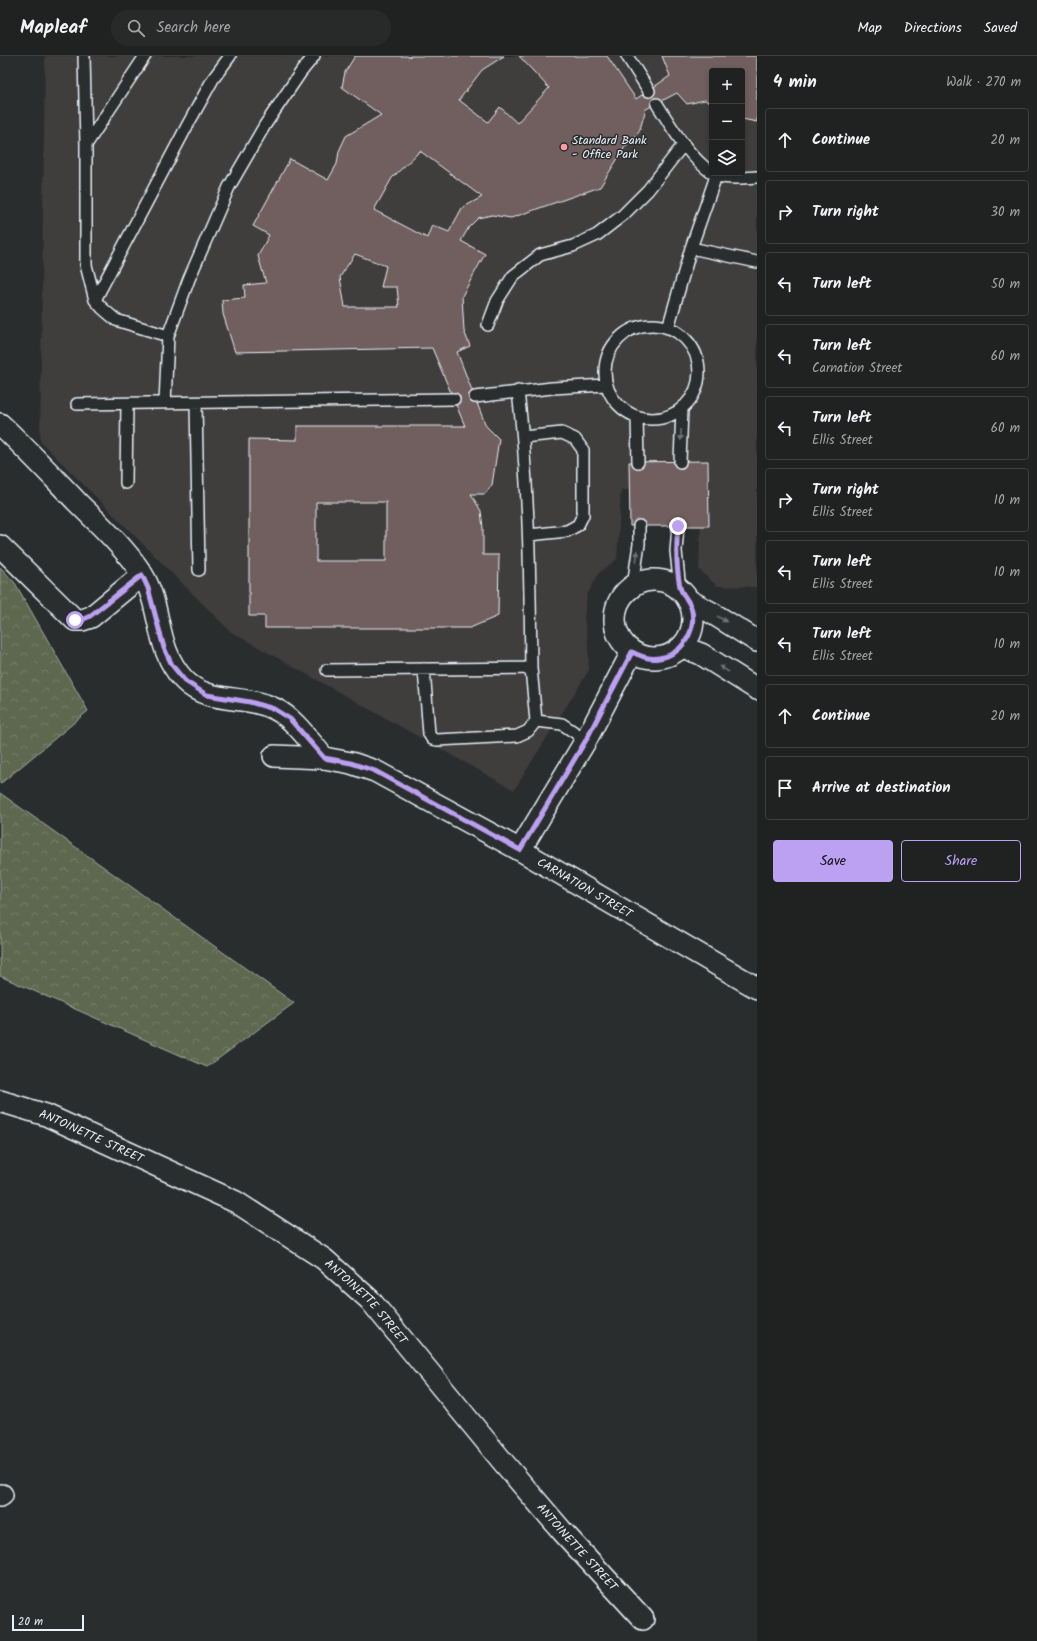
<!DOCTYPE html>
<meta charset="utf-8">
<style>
body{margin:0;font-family:Kalam,sans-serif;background:#282a2a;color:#f1f3f6}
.controls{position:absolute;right:12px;top:12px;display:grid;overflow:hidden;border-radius:4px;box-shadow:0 2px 6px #0003}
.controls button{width:36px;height:36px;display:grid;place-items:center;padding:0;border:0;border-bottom:1px solid #3d3f40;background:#202222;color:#f1f3f6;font:20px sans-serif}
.scale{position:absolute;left:12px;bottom:10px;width:72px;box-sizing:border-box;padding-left:4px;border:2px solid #e8f1f8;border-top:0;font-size:11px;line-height:14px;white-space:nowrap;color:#e8f1f8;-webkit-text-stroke:3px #2a2d2e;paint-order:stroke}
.stop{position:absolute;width:12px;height:12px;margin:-9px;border:3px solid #bca0f2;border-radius:50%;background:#fff}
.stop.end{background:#bca0f2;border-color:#fff;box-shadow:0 1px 4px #0008}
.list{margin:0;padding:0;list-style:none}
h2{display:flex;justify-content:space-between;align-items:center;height:52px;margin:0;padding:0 16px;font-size:17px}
h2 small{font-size:13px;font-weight:400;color:#a2a4a5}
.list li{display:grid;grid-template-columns:26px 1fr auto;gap:12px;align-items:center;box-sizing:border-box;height:64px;margin:0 8px 8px;padding:0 8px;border:1px solid #3d3f40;border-radius:4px}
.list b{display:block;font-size:15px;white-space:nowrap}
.list p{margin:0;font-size:13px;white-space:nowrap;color:#a2a4a5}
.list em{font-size:13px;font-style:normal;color:#a2a4a5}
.actions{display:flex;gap:8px;padding:12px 16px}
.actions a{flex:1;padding:9px 0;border:1px solid #bca0f2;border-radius:4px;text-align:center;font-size:14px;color:#bca0f2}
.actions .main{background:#bca0f2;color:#111}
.icon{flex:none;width:22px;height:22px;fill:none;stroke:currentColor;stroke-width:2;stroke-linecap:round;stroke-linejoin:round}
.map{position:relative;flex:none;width:757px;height:1585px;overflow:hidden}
header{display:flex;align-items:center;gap:24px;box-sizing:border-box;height:56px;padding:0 20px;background:#202222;border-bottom:1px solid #3d3f40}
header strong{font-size:19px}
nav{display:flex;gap:22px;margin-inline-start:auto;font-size:14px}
.search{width:280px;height:36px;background:#282a2a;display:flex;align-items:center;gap:10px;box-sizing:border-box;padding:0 14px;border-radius:22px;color:#a2a4a5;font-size:15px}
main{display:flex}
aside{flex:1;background:#202222}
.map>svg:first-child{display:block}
.built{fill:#3f3c3c;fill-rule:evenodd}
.park{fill:url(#park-crowns);stroke:#a2aca4}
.building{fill:#715f5e;stroke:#e8f1f8;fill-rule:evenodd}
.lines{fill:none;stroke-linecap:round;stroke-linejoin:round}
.lane-casing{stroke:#e8f1f8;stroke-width:14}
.street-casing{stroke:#e8f1f8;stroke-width:24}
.lane{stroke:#2a2d2e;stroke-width:11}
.street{stroke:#2a2d2e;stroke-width:21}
.oneway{fill:#6c7275}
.route{stroke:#bca0f2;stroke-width:5}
.poi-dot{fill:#ff9aa2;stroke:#2a2d2e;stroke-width:1.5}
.labels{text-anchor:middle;stroke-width:3;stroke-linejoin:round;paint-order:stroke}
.poi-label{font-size:12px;fill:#e8f1f8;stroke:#2a2d2e;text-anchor:start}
.street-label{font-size:12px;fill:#e8f1f8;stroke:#2a2d2e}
</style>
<header>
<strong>Mapleaf</strong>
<div class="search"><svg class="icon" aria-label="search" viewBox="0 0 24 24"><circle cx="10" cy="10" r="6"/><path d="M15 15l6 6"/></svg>Search here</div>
<nav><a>Map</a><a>Directions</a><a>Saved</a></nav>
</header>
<main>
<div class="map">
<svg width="757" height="1585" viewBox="0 0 757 1585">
<defs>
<pattern id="park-crowns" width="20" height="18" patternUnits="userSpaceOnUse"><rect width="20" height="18" fill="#5d684f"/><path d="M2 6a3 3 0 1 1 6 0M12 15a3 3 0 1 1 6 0" fill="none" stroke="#747e69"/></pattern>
</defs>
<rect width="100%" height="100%" fill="#2a2d2e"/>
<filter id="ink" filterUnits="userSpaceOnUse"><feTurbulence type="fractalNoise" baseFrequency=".025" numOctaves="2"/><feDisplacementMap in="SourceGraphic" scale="8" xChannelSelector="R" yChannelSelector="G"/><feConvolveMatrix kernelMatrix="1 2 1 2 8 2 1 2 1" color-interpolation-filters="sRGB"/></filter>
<g filter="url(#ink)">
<!-- built -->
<path class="built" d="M45,0H757V531L717,530L699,514L702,433L621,434L617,503L599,517L587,539L584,562L588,586L589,614L514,734L231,576L40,385ZM712,15H742V117H712Z"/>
<!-- park -->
<path class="park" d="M0,511L15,527L88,655L0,728Z
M0,737L294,947L207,1011L0,920Z"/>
<!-- building -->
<path class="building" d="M355,0H407L409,1L410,0H504L482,14L459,44L488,66L500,51L517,67L549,32L519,0H607L636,43L670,20L662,0H757V66L742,63V15H712V48L705,44L687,48L677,37L646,53L639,76L625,91L600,131L511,162L492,159L478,162L469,171L461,185L485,198L462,240L464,275L470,290L457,296L486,370L499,383L492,429L485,438H471L481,455L483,472V499H499L498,560L470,572H265V560H249V383L297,384V370H465L432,292L235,296L223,258L222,244L245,242L244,229L266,227L258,200L269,179L253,170L290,103L328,124L337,108L339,95L346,80L381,59L342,31L345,16ZM420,95L482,141L462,152L449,176L432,169L427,182L374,154L392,122ZM355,198L386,210L381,231H397L399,251H345L340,221ZM316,446H386V505H316Z
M708,405L709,470H630L629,406Z"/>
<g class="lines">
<defs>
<path id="lane" d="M84,0L86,89V209L95,244L102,252L116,264L168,280
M627,0L649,35
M657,48C673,73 687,99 712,117
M86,89L145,0
M712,117C722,124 745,122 757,121
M691,192L757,206
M95,244L187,70L213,23L230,0
M488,269L497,245L513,220L540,199L573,190L597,179L623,159L648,134L683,89
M605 316a47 47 0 1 1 94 0a47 47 0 1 1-94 0Z
M668,272L691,192L716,120
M518,335C529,427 530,520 531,612
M475,341L552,332L606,329
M165,347L168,280L189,223L229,131L265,69L301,16L314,0
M196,347L199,514
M77,348L454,343
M637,361L638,406
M523,381L562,377L575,383L583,394V459L578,469L567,475L529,479
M680,406L682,353
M126,427L127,348
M678,470L676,495L680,534
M633,530L639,488V470
M424,613L429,678L432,683L437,684L517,680L528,675L536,665
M327,614L531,612L536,665L562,668L586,684"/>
<g id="street">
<path d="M0,368C27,393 52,420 77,446C100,469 124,491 142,518C163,552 154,592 184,624C208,649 246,638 275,653C295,663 309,685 324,702"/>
<path d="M0,490L75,564H82L91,561L142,519"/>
<circle cx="654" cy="563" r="39"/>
<path d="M688,544L712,557L757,585"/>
<path d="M682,591L701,598L757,633"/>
<path id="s1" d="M274,700L324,702L351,707L375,715L520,794L757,932"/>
<path d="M520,794L586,684L632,596"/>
<path id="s2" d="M0,1045L46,1059L236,1146L324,1203L370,1244L503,1406L562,1475L643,1563"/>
<path d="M0,1440L2,1439"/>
</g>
</defs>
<!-- lane casing -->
<use href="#lane" class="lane-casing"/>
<!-- street casing -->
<use href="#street" class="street-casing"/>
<!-- lane -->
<use href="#lane" class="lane"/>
<!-- street -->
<use href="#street" class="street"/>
</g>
<!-- one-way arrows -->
<defs><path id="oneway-solid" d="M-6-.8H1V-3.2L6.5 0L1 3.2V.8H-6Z"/></defs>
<g class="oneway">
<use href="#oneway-solid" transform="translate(681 379) rotate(92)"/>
<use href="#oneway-solid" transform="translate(637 500) rotate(-82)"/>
<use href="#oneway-solid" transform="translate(722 563) rotate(32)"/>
<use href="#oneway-solid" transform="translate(724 613) rotate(-148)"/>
</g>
</g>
<g class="lines" filter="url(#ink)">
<!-- route -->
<path class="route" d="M75,564H82L90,560L142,519L148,532L164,592L172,609L185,625L207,639L250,646L274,653L290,663L324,702L351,707L375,715L520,794L586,684L632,596C641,600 649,604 659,602C681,599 696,577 692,555C691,546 681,538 680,531C676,511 676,491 678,470"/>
</g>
<!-- markers -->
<circle class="poi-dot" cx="564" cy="91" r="4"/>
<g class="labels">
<!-- poi labels -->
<g class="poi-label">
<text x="572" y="88">Standard Bank<tspan x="572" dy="14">- Office Park</tspan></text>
</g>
<!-- street labels -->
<g class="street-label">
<text dy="4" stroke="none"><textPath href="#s1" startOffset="343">CARNATION STREET</textPath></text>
<text dy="4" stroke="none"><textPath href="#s2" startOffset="98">ANTOINETTE STREET</textPath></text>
<text dy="4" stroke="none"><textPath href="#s2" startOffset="422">ANTOINETTE STREET</textPath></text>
<text dy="4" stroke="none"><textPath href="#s2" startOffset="746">ANTOINETTE STREET</textPath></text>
</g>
</g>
</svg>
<div class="controls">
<button>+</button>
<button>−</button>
<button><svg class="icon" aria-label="layers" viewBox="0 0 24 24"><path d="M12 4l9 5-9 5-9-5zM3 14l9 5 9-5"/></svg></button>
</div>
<div class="scale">20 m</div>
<div class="stop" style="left:75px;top:564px"></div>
<div class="stop end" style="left:678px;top:470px"></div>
</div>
<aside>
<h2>4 min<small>Walk · 270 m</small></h2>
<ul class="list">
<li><svg class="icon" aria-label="ahead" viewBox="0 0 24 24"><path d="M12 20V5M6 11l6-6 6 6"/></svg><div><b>Continue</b></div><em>20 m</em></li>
<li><svg class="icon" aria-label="right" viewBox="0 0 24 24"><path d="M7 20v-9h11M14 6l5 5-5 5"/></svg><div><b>Turn right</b></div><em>30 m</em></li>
<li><svg class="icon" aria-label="left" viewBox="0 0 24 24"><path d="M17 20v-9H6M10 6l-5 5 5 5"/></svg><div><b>Turn left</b></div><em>50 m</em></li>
<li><svg class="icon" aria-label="left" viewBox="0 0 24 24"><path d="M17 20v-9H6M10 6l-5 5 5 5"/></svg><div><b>Turn left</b><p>Carnation Street</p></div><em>60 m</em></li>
<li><svg class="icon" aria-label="left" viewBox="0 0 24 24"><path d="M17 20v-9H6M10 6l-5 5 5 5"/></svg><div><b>Turn left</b><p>Ellis Street</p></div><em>60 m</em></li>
<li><svg class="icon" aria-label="right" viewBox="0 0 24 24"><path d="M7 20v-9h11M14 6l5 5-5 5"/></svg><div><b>Turn right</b><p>Ellis Street</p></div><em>10 m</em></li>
<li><svg class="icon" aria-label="left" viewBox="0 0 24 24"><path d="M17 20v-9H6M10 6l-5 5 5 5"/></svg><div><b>Turn left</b><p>Ellis Street</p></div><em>10 m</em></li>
<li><svg class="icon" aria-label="left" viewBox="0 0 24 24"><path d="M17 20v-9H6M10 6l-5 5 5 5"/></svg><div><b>Turn left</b><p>Ellis Street</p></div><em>10 m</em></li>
<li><svg class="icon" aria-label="ahead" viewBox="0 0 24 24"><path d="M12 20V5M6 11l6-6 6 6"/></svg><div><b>Continue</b></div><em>20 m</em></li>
<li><svg class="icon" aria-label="arrive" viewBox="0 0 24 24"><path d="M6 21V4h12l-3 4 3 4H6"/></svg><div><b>Arrive at destination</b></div></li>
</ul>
<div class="actions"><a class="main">Save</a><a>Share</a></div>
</aside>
</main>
